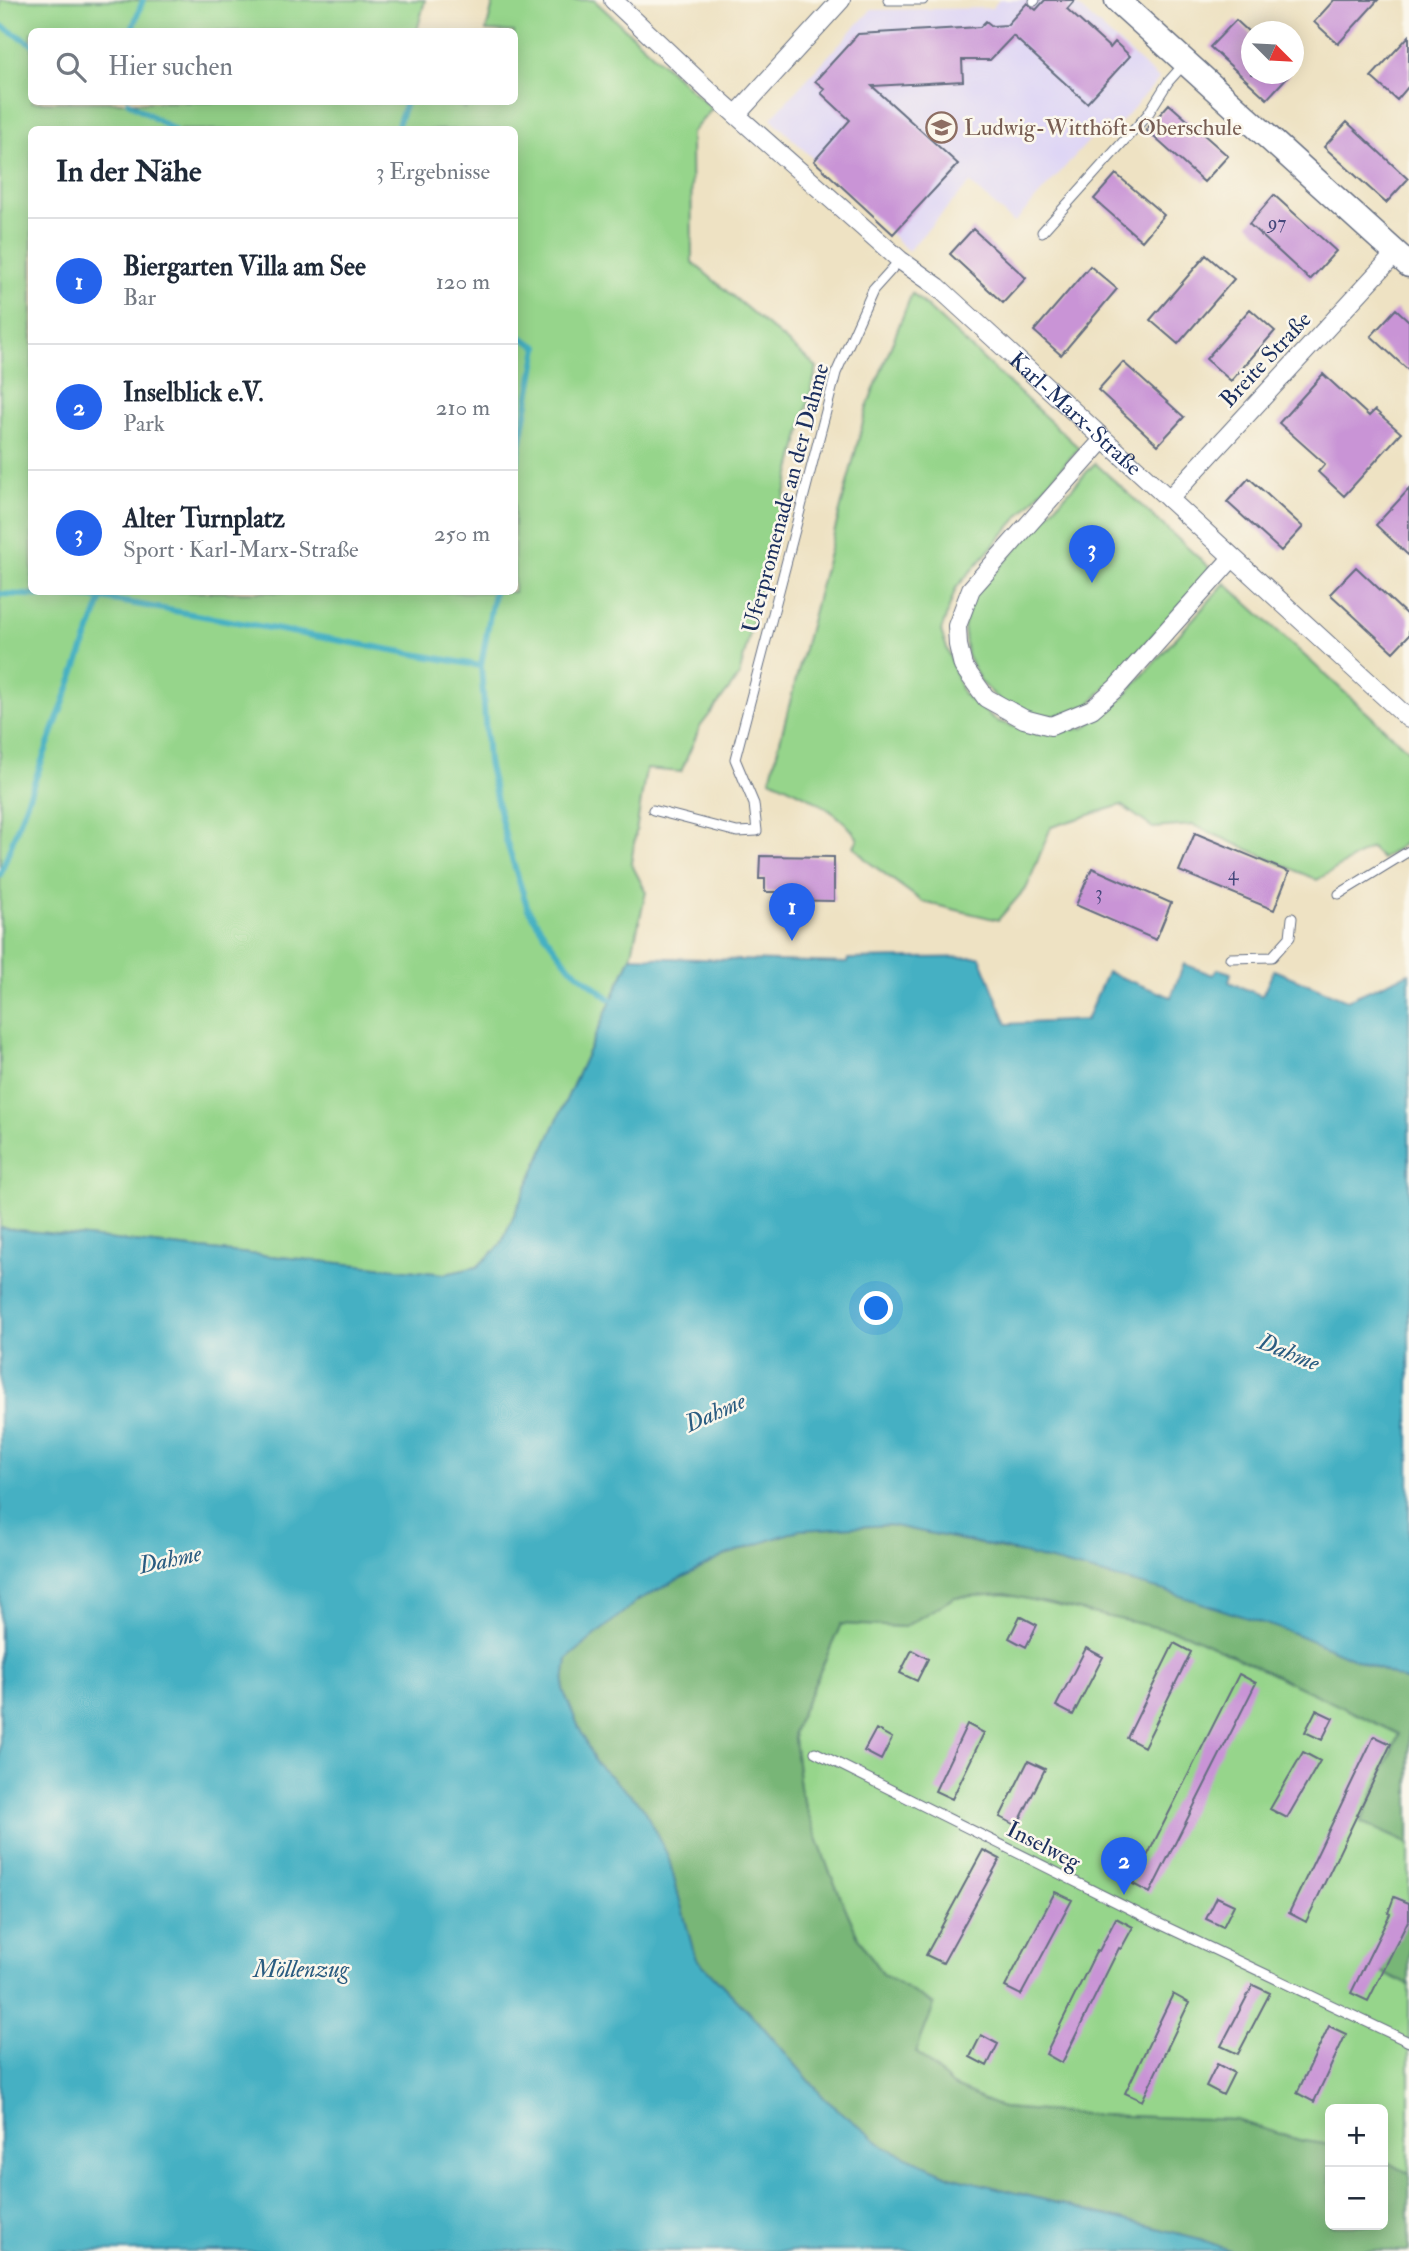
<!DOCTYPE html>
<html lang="de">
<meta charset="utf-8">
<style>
body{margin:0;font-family:"IM FELL Double Pica",serif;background:#f2f2f3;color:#1f2937}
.controls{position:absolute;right:21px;bottom:21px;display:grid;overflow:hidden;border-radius:10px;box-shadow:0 4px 18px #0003}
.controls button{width:63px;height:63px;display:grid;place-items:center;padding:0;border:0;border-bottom:2px solid #e0e1e3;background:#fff;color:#1f2937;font:35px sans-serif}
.compass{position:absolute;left:1241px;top:21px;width:63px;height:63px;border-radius:50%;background:#fff;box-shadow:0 4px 18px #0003;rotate:114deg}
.you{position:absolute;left:877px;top:1309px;width:24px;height:24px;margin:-18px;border:5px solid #fff;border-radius:50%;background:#1a73e8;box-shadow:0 0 0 10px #1a73e833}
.badge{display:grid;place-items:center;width:46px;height:46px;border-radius:50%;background:#2563eb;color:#fff;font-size:23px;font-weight:700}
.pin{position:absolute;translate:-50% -58px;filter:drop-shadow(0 2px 4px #0008)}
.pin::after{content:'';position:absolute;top:37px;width:24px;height:21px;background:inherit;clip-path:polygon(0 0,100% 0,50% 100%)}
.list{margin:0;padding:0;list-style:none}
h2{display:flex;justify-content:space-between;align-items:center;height:91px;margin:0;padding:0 28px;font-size:30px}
h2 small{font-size:23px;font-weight:400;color:#747a83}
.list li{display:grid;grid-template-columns:46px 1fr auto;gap:21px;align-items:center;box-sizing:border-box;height:126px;padding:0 28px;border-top:2px solid #e0e1e3}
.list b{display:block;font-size:26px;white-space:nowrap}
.list p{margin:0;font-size:23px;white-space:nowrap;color:#747a83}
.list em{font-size:23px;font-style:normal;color:#747a83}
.icon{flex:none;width:38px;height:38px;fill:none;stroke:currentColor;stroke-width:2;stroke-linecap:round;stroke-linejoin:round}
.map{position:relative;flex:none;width:1409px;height:2251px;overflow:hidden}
.search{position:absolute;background:#fff;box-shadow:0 4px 18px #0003;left:28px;top:28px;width:490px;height:77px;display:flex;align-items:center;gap:18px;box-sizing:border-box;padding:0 24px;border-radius:10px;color:#747a83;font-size:26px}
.panel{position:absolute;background:#fff;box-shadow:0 4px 18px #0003;left:28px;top:126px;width:490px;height:469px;border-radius:10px}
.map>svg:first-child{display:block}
.built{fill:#ded5f5}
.green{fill:#96d58b;stroke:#588274;stroke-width:2;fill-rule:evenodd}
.forest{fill:#78b677;stroke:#4a726a;stroke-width:2}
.water{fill:#45b0c3;stroke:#307090;stroke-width:2}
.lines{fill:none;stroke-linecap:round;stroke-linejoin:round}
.stream{stroke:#45b0c3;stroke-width:6}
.building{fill:#c994d6}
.service-casing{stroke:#656e81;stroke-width:11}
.minor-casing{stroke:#656e81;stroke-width:20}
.secondary-casing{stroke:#656e81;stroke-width:27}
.service{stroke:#fff;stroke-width:9}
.minor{stroke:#fff;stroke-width:18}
.secondary{stroke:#fff;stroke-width:24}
.labels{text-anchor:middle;stroke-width:5;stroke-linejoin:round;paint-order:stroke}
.number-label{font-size:19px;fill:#46487c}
.education-label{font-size:23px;fill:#785e54;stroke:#fbf7ec;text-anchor:start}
.street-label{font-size:23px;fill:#1b2f5e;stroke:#fbf7ec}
.water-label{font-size:24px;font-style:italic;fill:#2a5c81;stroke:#fbf7ec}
</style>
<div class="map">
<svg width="1409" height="2251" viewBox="0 0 1409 2251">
<rect width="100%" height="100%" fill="#fbf7ec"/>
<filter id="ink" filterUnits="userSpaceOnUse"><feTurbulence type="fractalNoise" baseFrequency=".0143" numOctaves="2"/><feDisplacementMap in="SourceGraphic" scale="14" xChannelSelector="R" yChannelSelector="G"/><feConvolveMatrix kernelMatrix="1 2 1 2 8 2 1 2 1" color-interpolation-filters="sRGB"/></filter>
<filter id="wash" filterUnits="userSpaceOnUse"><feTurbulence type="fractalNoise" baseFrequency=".00686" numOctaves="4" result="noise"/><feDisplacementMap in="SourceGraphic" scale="28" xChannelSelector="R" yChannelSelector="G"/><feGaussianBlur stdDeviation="1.57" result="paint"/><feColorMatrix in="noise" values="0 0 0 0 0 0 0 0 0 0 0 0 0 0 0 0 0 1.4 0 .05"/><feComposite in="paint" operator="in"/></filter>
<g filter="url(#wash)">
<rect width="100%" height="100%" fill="#eee2c3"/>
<!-- built -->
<path class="built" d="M999,0H1071L1159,79L1114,130L1105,123L1014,223L970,183L908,251L771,118L871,10L992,8Z"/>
<!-- green -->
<path class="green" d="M0,0H425L417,31L32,32V102H455L465,109L467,102H514V32L486,31L494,0H594L712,109L691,133L692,262L817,367L739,676L700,727L681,772L646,769L631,863L646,892L631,957L500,1246L477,1267L445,1274L0,1228ZM32,130H514V592H32Z
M912,293L1079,448L956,588L941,631L963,694L997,721L1037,734L1084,728L1119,702L1225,583L1409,751V840L1382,859L1371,848L1317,880L1193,825L1153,828L1121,805L1051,827L1027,887L998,920L923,902L866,860L854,846L858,839C840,809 800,793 770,779L867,407Z
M1095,463L1212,570L1089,705L1056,716L1030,714L1002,703L981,682L967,656L964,627L972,597Z
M1005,1594L1187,1634L1400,1734L1361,1822L1409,1844V1916L1380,1971L1409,1985V2173L1383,2162V2109H1330V2145L1299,2140L1236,2120L1098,2115L1002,2108L953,2086L916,2052L934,2005L882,1974L859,1939L830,1873L801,1794L793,1732L841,1624L904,1627L955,1597Z"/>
<!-- forest -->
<path class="forest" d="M890,1525C1027,1553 1165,1584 1296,1634C1334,1648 1372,1666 1409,1682V1844L1361,1822L1399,1734L1187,1634L1005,1594L955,1597L904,1627L841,1624L793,1732L801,1794L830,1873L859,1939L882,1974L934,2005L916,2052L953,2086L1002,2108L1098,2115L1236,2120L1299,2140L1330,2145V2225H1383V2160L1409,2173V2251H1232L1200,2239L950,2176L885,2147L825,2099L763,2027L695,1957L668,1856L643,1807L595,1762L577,1723L563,1690L567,1658L601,1625L638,1600L726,1555L799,1530Z
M1409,1916V1985L1380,1971Z"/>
<!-- water -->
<path class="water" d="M631,957L847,963L848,959L980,957L1007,1024L1086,1020L1107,972L1171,997L1184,964L1213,975L1218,969L1231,973L1229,982L1262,996L1274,970L1347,1000L1409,973V1682L1296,1634L1165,1591L1002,1548L889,1525L799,1530L726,1555L638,1600L567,1659L563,1690L577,1723L595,1762L643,1807L668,1856L695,1957L763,2027L825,2099L885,2147L950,2176L1200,2239L1232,2251H0V1228L445,1274L477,1267L500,1246Z"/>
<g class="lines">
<!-- stream -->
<path class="stream" d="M0,25L32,44
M131,32L143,0
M128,102L174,130
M396,130L406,102
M514,333L538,347L514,479
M494,592L481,666L488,762L506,840L528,909L546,936L570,967L610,999
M0,594L102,598L481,666
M0,875L102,598"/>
</g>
<g id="blocks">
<!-- building -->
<path class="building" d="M1045,0H1075L1067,9L1110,48L1115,42L1130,56L1087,103L1013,36L990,60H962L963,81L872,86L958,164L893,234L814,161L850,120L821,93L825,89L815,81L858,34L980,27L986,21L992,26L1007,25L1027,3L1036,10Z
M1334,0H1378L1338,44L1314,22Z
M1236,20L1251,34V74H1290L1267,99L1210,47Z
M1409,36V86L1397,100L1371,77Z
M1169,104L1228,156L1204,182L1146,130Z
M1347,122L1408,179L1386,203L1324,147Z
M1116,174L1164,215L1142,241L1094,199Z
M1274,195L1336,251L1310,280L1249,224Z
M973,229L1026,278L1003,303L950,254Z
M1206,255L1234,279L1178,344L1150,320Z
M1090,266L1117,289L1061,355L1034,331Z
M1250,309L1275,331L1231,381L1206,359Z
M1396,309L1409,321V371L1371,336Z
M1123,362L1184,417L1158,445L1098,390Z
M1323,374L1369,416L1375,410L1401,433L1344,496L1318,472L1325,464L1279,423Z
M1249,478L1303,527L1281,551L1227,502Z
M1409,489V556L1376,525Z
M1356,567L1409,617V635L1393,652L1330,594Z
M1195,833L1289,872L1274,910L1179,871Z
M760,856L834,857V901L779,900V892H765V879H759Z
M1092,868L1171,903L1156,940L1076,905Z
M1020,1616L1037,1625L1026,1647L1009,1638Z
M1174,1643L1191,1652L1144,1747L1127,1738Z
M1086,1648L1103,1657L1073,1715L1056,1706Z
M912,1650L928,1659L917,1681L900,1673Z
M1239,1674L1256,1683L1150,1893L1133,1884Z
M1316,1710L1333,1718L1322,1740L1305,1732Z
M967,1724L984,1733L952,1799L935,1791Z
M876,1729L892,1738L881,1760L864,1751Z
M1374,1736L1391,1744L1306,1922L1289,1913Z
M1303,1752L1320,1761L1287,1818L1270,1809Z
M1028,1761L1045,1769L1017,1826L1000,1817Z
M983,1850L1000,1859L943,1963L926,1955Z
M1055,1892L1072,1900L1021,1995L1005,1987Z
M1217,1897L1234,1905L1223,1927L1206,1919Z
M1394,1897L1409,1903V1919L1368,2001L1351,1993L1390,1914L1388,1913Z
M1116,1918L1133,1927L1121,1949L1119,1948L1062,2063L1046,2054L1097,1950L1099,1951Z
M1253,1985L1270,1993L1238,2054L1221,2046Z
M1173,1994L1189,2003L1142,2101L1125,2093Z
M1329,2026L1346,2034L1314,2102L1297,2093Z
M981,2035L998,2044L987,2066L970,2057Z
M1217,2064L1234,2073L1223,2095L1206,2086Z"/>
</g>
</g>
<g filter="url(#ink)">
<use href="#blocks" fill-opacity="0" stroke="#656e81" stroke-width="2"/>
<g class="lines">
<defs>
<path id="service" d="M888,0H923
M1034,1L1035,0
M1042,232L1148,114L1168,82L1185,63
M653,810L737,832L757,831L754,804L735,759L836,373L873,290L900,260
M1339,894L1409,851
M1230,958L1272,957L1290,937L1292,918
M815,1752L1160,1924L1409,2042"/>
<g id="minor">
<path id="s1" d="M613,0L708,90L900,260L938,287L1409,719"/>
<path d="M737,114L841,0"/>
<path d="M1103,440L971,589L957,626L958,645L963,666L986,698L1024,719L1051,726L1092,709L1116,688L1232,558"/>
<path d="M1169,499L1396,253"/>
</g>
<path id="secondary" d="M1117,0L1409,265"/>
</defs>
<!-- service casing -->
<use href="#service" class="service-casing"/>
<!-- minor casing -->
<use href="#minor" class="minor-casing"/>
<!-- secondary casing -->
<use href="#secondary" class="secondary-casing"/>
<!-- service -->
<use href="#service" class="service"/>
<!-- minor -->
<use href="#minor" class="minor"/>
<!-- secondary -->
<use href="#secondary" class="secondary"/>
</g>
</g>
<!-- icons -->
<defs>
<symbol id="school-ring" viewBox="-11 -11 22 22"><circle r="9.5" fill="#fbf7ec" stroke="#8d6e63" stroke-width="1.5"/><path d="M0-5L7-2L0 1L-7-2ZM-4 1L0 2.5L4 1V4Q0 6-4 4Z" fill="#8d6e63"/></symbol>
</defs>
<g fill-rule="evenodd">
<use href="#school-ring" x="924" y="110" width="35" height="35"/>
</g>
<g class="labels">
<!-- number labels -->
<g class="number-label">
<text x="1277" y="229">97</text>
<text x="1233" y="880">4</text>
<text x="1099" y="899">3</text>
</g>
<!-- education labels -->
<g class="education-label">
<text x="964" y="135">Ludwig-Witthöft-Oberschule</text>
</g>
<!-- street labels -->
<g class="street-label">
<text transform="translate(1265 359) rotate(-47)" y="8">Breite Straße</text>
<text dy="8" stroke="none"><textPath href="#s1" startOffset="621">Karl-Marx-Straße</textPath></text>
<text transform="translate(785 498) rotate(-75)" y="8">Uferpromenade an der Dahme</text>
<text transform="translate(1044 1845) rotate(27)" y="8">Inselweg</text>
</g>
<!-- water labels -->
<g class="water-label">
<text transform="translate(1289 1352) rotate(22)" y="8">Dahme</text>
<text transform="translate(715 1412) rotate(-24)" y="8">Dahme</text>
<text transform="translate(170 1559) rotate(-12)" y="8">Dahme</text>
<text x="301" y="1977">Möllenzug</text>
</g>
</g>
</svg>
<div class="controls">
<button>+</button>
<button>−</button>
</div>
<svg class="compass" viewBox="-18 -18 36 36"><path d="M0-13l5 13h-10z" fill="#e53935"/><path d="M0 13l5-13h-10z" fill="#747a83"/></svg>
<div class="you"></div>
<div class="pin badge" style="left:792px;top:941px">1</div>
<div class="pin badge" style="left:1124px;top:1895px">2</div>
<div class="pin badge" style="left:1092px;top:583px">3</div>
<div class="search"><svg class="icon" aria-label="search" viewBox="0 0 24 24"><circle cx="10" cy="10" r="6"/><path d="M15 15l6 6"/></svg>Hier suchen</div>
<section class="panel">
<h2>In der Nähe<small>3 Ergebnisse</small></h2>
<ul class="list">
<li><span class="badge">1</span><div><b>Biergarten Villa am See</b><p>Bar</p></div><em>120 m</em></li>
<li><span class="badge">2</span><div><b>Inselblick e.V.</b><p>Park</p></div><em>210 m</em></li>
<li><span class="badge">3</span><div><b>Alter Turnplatz</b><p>Sport · Karl-Marx-Straße</p></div><em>250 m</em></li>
</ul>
</section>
</div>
